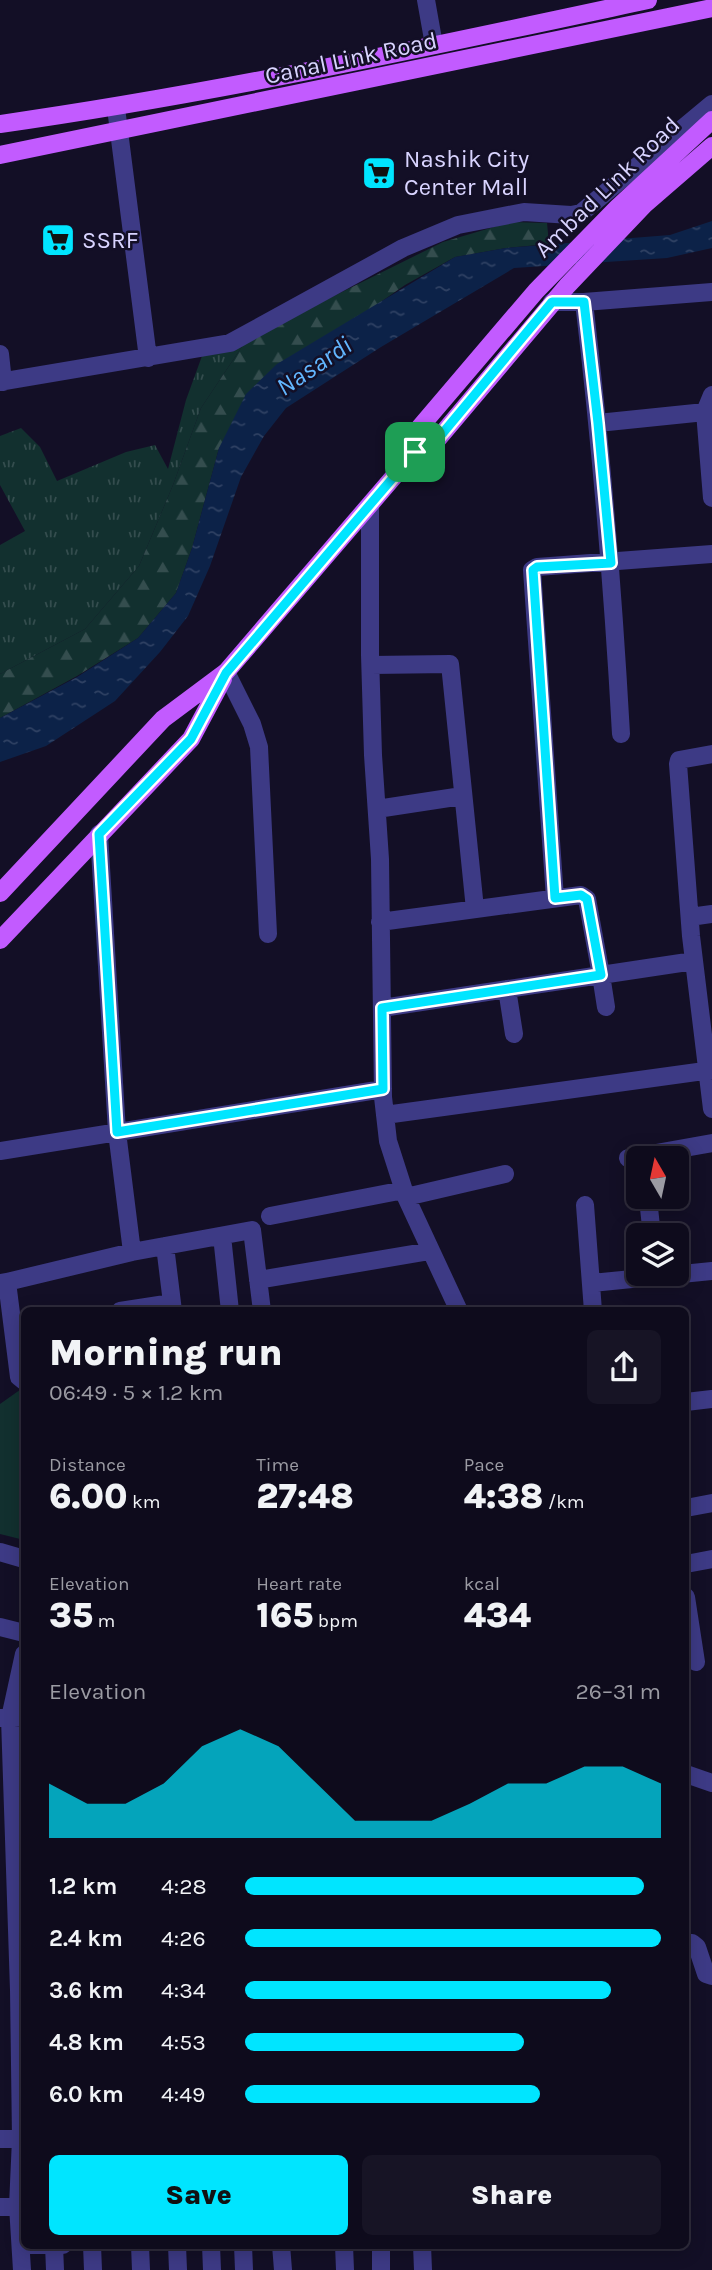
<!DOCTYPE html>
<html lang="en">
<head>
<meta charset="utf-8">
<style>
  body { margin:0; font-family:Karla,sans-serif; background:#171425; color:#f1f3f6; height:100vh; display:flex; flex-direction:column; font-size:26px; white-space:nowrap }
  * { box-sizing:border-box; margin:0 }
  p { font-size:23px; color:#9b9ba3 }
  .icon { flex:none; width:38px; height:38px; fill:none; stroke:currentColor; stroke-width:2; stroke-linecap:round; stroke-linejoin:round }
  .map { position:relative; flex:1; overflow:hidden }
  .sheet { position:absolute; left:21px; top:1307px; width:668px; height:942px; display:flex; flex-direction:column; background:#0e0b1c; border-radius:10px; box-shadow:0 4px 18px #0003,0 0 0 2px #2e2b3b }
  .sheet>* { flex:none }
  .needle { width:46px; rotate:351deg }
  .tools { position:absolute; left:626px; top:1146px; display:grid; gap:14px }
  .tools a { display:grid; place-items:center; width:63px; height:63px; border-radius:10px; background:#0e0b1c; box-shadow:0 4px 18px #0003,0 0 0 2px #2e2b3b; font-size:35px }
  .pin { position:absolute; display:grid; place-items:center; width:60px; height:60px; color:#fff; margin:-30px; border-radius:14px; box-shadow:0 4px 10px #0006 }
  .round { display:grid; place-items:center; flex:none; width:74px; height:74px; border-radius:10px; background:#171425 }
  .overview { display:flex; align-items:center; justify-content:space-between; height:119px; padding:0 28px }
  h1 { font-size:38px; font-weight:800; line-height:52px }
  .figures { display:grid; grid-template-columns:repeat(3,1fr); gap:10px; height:119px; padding:7px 28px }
  .figures div { display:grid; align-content:center }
  .figures b { font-size:35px; font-weight:800 }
  .figures small { font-size:19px; font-weight:400 }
  .figures p { font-size:19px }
  .chart { height:196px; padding:14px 28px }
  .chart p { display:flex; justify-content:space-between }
  .chart svg { width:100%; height:126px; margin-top:7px; fill:#00e5ff; opacity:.7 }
  .cta { display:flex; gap:14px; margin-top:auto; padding:14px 28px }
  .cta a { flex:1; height:80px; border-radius:10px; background:#00e5ff; color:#111; font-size:28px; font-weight:800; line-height:80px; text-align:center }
  .cta a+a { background:#171425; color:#f1f3f6 }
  ul { padding:0 28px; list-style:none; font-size:23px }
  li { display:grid; grid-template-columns:112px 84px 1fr; align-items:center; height:52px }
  li i { height:18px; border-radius:9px; background:#00e5ff }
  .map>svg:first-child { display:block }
</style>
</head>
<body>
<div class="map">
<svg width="712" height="2270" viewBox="0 0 712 2270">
  <defs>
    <pattern id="grass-tufts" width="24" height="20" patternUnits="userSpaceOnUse" patternTransform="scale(1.75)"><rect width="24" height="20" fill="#12302f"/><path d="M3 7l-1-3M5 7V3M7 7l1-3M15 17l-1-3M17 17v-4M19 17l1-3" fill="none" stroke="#344d4e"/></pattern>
    <pattern id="forest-firs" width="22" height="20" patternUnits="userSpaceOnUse" patternTransform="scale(1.75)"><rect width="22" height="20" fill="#12302f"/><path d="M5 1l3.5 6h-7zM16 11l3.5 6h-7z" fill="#344d4e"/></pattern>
    <pattern id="water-ripples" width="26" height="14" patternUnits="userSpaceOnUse" patternTransform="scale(1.75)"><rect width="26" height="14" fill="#0c2248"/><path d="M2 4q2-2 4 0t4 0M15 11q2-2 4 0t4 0" fill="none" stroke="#2f4163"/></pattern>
  </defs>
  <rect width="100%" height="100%" fill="#130f26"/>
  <path fill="url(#grass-tufts)" d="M 247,339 L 201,408 L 173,485 L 139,566 L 85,629 L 0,674 L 0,545 L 25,531 L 0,485 L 0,436 L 21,428 L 40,447 L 57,481 L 126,452 L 155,445 L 168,469 L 186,400 L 202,356 Z"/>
  <path fill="url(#forest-firs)" d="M 511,222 L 547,223 L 549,244 L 506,248 L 455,257 L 405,285 L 362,315 L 219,448 L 192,548 L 176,593 L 138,638 L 77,676 L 0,718 L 0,674 L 85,629 L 139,566 L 173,485 L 201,408 L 247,339 L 443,242 Z"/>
  <path fill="#12302f" d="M 24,1387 L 24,1540 L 0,1534 L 0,1404 Z"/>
  <path fill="url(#water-ripples)" d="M 712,221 L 712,248 L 667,258 L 514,268 L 381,347 L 286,408 L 264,436 L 241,477 L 210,566 L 188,616 L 160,652 L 115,701 L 46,746 L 0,762 L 0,718 L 77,677 L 138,638 L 176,593 L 192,548 L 219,448 L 246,394 L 277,364 L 455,257 L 506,248 L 670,235 Z"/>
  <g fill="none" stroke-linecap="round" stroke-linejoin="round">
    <path stroke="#3d3a85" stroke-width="18" d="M 426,0 L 434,45
      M 116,108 L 148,358
      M 552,302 L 584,302 C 601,446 613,589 621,734
      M 584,302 L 712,292
      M 0,354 L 3,382
      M 0,382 L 230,343 L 403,248 L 458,225 L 524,212 L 571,215 L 581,213 L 712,104
      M 705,412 L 712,395
      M 598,423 L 705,412 L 712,498
      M 370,505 L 370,655 L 373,755 L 380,859 L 383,1097 L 388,1141 L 406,1197 L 459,1311
      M 371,665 L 450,664 L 475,909
      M 226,672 L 252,724 L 259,747 L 268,934
      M 712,754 L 679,760 L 678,764 L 691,936 L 712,1109
      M 377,809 L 462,796
      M 99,834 L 117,1132 L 132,1252 L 252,1230 L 262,1311
      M 555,898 L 532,570 L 537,567 L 712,554
      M 690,917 L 712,914
      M 380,922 L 581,895 L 587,899 L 601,975 L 382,1008
      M 507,989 L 514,1034
      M 606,1007 L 601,975 L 694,961
      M 385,1115 L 712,1070
      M 0,1151 L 383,1089
      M 628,1158 L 712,1143
      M 406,1197 L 505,1174
      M 585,1205 L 593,1311
      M 649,1208 L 652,1236
      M 270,1216 L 404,1190
      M 222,1236 L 230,1311
      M 165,1246 L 173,1311
      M 258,1280 L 430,1251
      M 7,1282 L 132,1252
      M 0,1283 L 7,1282 L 19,1377 L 24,1381
      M 592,1283 L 712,1271
      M 120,1311 L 172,1303
      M 686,1402 L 712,1399
      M 686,1508 L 712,1503
      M 0,1552 L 24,1559
      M 686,1564 L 712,1559
      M 686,1597 L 696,1662
      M 0,1627 L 24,1633
      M 24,1654 L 10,1718 L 24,1717
      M 0,1718 L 10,1718 L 19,1990 L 21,2139 L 18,2206 L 22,2270
      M 686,1774 L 712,1783
      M 686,1944 L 692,1943 L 697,1947 L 706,1974 L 712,1976
      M 0,2139 L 21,2139
      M 0,2207 L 24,2206
      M 22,2245 L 63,2245
      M 54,2245 L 55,2270
      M 92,2245 L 93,2270
      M 140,2245 L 141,2270
      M 177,2245 L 178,2270
      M 211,2245 L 212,2270
      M 243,2245 L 244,2270
      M 281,2245 L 283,2270
      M 344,2245 L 345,2270
      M 381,2245 L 381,2270
      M 422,2245 L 423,2270"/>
    <path stroke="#c25bff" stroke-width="18" d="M 0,124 C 218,93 433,46 648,0
      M 0,155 L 712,8
      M 415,452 L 420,427 L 536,291 L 618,207 L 712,120
      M 0,893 L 163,719 L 226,672 L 415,452 L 437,440 L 567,286 L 644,205 L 712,146
      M 0,940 L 191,739 L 223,679"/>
  </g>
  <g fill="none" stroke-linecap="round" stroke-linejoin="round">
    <g stroke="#fff" stroke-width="14">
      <path id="route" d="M 552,302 L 584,302 L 598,423 L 611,563 L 537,567 L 533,570 L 555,898 L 581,895 L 587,899 L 601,975 L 382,1008 L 383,1089 L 117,1132 L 99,834 L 191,739 L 226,673 L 415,452 L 437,440 Z"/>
    </g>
    <use href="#route" stroke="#00e5ff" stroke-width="9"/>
  </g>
  <defs>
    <g id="supermarket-square" transform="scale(1.75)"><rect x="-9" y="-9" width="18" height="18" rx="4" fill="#00e5ff" stroke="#130f26"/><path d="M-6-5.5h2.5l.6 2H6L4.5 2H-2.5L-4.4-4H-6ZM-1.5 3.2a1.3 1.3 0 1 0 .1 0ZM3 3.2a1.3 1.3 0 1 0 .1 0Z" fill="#111"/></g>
  </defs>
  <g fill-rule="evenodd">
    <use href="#supermarket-square" x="379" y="173"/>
    <use href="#supermarket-square" x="58" y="240"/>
  </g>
  <g text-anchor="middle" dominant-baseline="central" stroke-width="5" stroke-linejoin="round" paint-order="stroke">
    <g font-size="24" fill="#d9d4ff" stroke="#130f26">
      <text transform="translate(351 58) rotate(-12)">Canal Link Road</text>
      <text transform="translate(607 187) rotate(-44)">Ambad Link Road</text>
    </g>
    <g font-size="24" fill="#d9d4ff" stroke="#130f26" text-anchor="start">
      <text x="404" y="159">Nashik City<tspan x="404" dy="28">Center Mall</tspan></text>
      <text x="82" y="240">SSRF</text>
    </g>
    <g font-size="26" font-style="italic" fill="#62b6ff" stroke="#130f26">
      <text transform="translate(314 366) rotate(-34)">Nasardi</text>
    </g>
  </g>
</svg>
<div class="tools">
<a><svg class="needle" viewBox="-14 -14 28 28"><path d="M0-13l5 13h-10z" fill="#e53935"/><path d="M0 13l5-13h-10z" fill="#9b9ba3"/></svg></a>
<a><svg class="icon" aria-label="layers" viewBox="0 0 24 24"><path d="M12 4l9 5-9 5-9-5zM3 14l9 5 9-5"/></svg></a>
</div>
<div class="pin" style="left:415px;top:452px;background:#1e9e55"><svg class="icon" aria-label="arrive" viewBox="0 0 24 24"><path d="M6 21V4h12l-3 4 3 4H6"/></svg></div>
<section class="sheet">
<div class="overview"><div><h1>Morning run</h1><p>06:49 · 5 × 1.2 km</p></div><a class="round"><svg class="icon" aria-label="share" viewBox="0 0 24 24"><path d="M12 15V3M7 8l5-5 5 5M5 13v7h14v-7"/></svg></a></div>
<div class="figures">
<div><p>Distance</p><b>6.00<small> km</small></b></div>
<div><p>Time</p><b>27:48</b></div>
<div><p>Pace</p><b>4:38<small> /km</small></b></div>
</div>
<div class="figures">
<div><p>Elevation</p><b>35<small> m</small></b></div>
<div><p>Heart rate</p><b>165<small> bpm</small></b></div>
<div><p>kcal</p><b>434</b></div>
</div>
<div class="chart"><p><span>Elevation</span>26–31 m</p>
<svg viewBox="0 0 160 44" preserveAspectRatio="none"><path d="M0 44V25L10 32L20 32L30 25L40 12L50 6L60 12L70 25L80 38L90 38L100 38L110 32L120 25L130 25L140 19L150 19L160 25V44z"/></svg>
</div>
<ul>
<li><b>1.2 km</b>4:28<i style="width:96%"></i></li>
<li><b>2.4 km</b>4:26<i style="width:100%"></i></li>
<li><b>3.6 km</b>4:34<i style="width:88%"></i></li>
<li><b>4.8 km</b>4:53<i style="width:67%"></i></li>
<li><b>6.0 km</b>4:49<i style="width:71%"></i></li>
</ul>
<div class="cta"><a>Save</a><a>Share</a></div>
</section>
</div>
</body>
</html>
